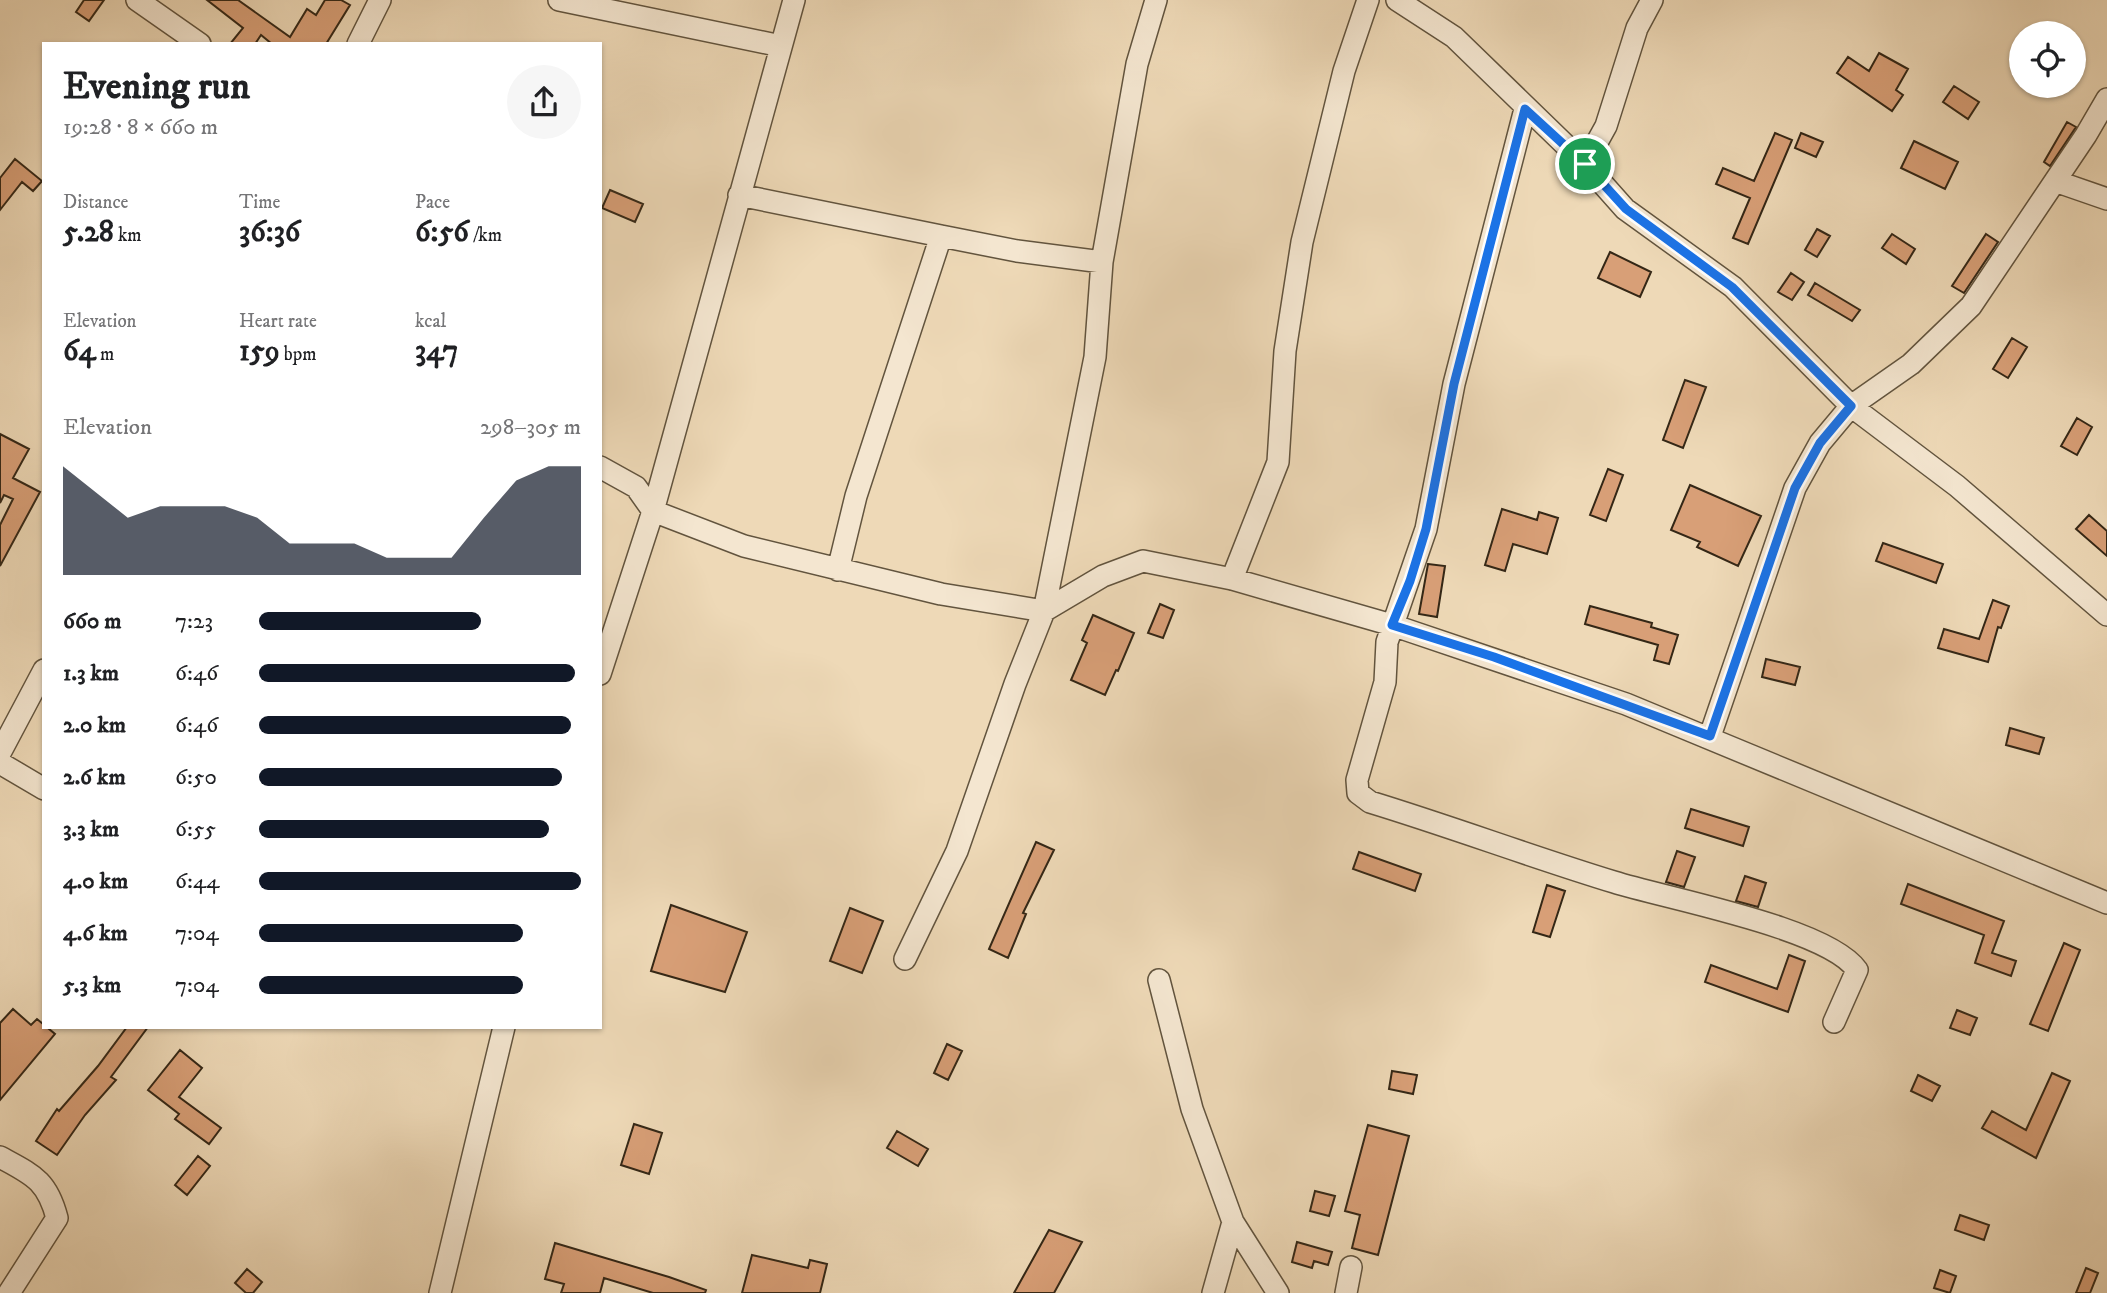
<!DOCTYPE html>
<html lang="en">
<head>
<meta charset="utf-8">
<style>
  body { margin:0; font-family:"IM FELL DW Pica",serif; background:#f6f6f6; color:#202124; height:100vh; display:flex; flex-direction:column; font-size:26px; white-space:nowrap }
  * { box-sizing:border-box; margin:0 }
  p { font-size:23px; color:#757577 }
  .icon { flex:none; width:38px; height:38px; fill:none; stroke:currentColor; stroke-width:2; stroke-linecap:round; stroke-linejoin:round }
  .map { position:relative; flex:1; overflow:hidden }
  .drawer { position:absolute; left:42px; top:42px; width:560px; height:987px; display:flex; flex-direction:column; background:#fff; border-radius:0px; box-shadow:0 2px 5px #0004 }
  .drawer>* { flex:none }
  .fabs { position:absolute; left:2009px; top:21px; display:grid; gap:14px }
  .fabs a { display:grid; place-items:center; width:77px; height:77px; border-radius:50%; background:#fff; box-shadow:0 2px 5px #0004; font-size:35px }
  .pin { position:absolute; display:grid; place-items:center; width:60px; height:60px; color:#fff; margin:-30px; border:4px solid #fff; border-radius:50%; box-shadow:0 2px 7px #0007 }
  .round { display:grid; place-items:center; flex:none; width:74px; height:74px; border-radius:37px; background:#f6f6f6 }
  .headline { display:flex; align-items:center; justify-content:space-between; height:119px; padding:0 21px }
  h1 { font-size:38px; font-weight:700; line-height:52px }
  .figures { display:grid; grid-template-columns:repeat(3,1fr); gap:10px; height:119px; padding:7px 21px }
  .figures div { display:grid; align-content:center }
  .figures b { font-size:30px; font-weight:700 }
  .figures small { font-size:19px; font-weight:400 }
  .figures p { font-size:19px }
  .chart { height:196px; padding:14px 21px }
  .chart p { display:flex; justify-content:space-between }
  .chart svg { width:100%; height:126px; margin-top:7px; fill:#111827; opacity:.7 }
  ul { padding:0 21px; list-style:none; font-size:23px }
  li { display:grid; grid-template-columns:112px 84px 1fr; align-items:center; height:52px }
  li i { height:18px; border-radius:9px; background:#111827 }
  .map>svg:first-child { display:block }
</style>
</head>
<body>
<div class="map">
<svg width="2107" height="1293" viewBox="0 0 2107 1293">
  <rect width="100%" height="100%" fill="#eed9b7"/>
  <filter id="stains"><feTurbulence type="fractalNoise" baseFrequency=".00286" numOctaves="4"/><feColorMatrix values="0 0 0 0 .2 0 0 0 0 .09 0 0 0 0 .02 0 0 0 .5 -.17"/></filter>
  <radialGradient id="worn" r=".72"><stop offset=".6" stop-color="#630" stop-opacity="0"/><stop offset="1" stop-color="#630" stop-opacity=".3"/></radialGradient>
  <path fill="#d89f77" stroke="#342716" stroke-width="2" d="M 84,0 L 104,0 L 89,21 L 76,12 Z
    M 207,0 L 238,0 L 290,37 L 307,9 L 316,15 L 325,0 L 341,0 L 350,5 L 326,44 L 272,44 L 261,35 L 255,44 L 230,44 L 243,28 Z
    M 1879,53 L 1908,69 L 1896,90 L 1903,95 L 1892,111 L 1837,73 L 1848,57 L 1869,71 Z
    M 1954,86 L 1979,102 L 1968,119 L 1943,102 Z
    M 2067,122 L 2076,127 L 2050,166 L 2044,162 Z
    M 1775,133 L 1792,140 L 1748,244 L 1733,238 L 1750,198 L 1716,184 L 1723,168 L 1754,181 Z
    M 1801,133 L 1823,142 L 1816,157 L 1795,148 Z
    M 1914,141 L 1958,162 L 1945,189 L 1901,168 Z
    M 15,159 L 42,181 L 33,191 L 22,182 L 0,210 L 0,178 Z
    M 610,190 L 643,204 L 635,222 L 602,208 Z
    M 1817,229 L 1830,236 L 1817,257 L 1805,250 Z
    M 1892,234 L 1915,249 L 1906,264 L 1882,248 Z
    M 1986,234 L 1998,242 L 1964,293 L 1952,286 Z
    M 1610,252 L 1651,272 L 1640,297 L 1598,278 Z
    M 1791,273 L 1804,282 L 1792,300 L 1778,292 Z
    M 1815,283 L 1860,310 L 1852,321 L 1808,295 Z
    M 2012,338 L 2027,347 L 2008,378 L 1993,369 Z
    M 1685,380 L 1706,387 L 1683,448 L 1663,440 Z
    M 2077,418 L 2092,427 L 2077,455 L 2061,446 Z
    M 0,434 L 29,449 L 13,478 L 40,492 L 0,566 L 0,525 L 13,499 L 4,495 L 0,503 Z
    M 1608,469 L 1623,475 L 1606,521 L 1590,515 Z
    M 1690,485 L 1761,516 L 1738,566 L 1697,547 L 1700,542 L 1671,530 Z
    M 1502,509 L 1537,520 L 1539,512 L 1558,518 L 1547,554 L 1513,544 L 1505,571 L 1485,565 Z
    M 2089,515 L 2107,531 L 2107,556 L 2076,529 Z
    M 1883,543 L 1943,564 L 1936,583 L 1876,561 Z
    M 1428,564 L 1445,566 L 1437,617 L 1419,614 Z
    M 1993,600 L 2009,606 L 2001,628 L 1998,627 L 1988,662 L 1938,648 L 1944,629 L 1979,639 Z
    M 1160,604 L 1174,610 L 1163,638 L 1148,633 Z
    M 1590,606 L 1652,623 L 1651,627 L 1678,635 L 1669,664 L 1654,660 L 1658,645 L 1585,624 Z
    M 1093,615 L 1134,633 L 1118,671 L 1116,670 L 1105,695 L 1071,680 L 1087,643 L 1082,640 Z
    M 1766,659 L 1800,667 L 1795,685 L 1762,677 Z
    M 2010,728 L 2044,738 L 2039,754 L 2006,745 Z
    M 1691,809 L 1749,827 L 1743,846 L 1685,828 Z
    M 1036,842 L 1054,850 L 1023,913 L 1026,914 L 1008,958 L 989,949 Z
    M 1677,851 L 1695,857 L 1684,887 L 1666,882 Z
    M 1359,852 L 1421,874 L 1415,891 L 1353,869 Z
    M 1745,876 L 1766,883 L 1758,907 L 1736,901 Z
    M 1908,884 L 2004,921 L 1992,953 L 2016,961 L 2011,976 L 1975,963 L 1984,935 L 1901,904 Z
    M 1547,885 L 1565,891 L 1550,937 L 1533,932 Z
    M 671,905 L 747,932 L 725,992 L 651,971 Z
    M 850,908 L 883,921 L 862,973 L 830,961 Z
    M 2064,943 L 2080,950 L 2048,1031 L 2030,1024 Z
    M 1789,955 L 1805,961 L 1788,1012 L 1705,982 L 1711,965 L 1777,989 Z
    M 13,1009 L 31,1025 L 37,1019 L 55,1034 L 0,1100 L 0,1023 Z
    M 1957,1010 L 1977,1018 L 1970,1035 L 1950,1028 Z
    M 127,1027 L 148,1027 L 111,1077 L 116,1080 L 85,1115 L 57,1155 L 36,1141 L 57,1109 L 59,1111 L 98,1066 Z
    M 947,1044 L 962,1051 L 948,1080 L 934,1073 Z
    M 180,1050 L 202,1068 L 179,1097 L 221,1128 L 209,1144 L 175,1119 L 179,1114 L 148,1090 Z
    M 1392,1071 L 1417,1075 L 1413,1094 L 1389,1089 Z
    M 2052,1073 L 2070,1081 L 2036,1158 L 1982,1128 L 1992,1111 L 2026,1130 Z
    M 1918,1075 L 1940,1086 L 1932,1101 L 1911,1091 Z
    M 634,1124 L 662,1133 L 649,1174 L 621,1165 Z
    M 1368,1125 L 1409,1136 L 1378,1255 L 1352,1248 L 1360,1215 L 1345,1211 Z
    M 897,1131 L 928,1149 L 918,1166 L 887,1148 Z
    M 198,1156 L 210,1166 L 187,1195 L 175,1185 Z
    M 1315,1191 L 1335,1196 L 1329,1216 L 1310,1211 Z
    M 1960,1215 L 1989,1225 L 1984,1240 L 1955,1230 Z
    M 1049,1230 L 1082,1242 L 1054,1293 L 1014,1293 Z
    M 1297,1242 L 1332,1252 L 1328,1265 L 1314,1261 L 1312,1268 L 1292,1262 Z
    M 555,1243 L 669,1277 L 706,1290 L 705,1293 L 653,1293 L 604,1278 L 600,1293 L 561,1293 L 564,1284 L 545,1279 Z
    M 752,1255 L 808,1268 L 810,1260 L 827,1264 L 820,1293 L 742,1293 Z
    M 2086,1268 L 2098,1273 L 2090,1293 L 2076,1293 Z
    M 247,1269 L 262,1282 L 253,1293 L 246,1293 L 235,1283 Z
    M 1940,1270 L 1956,1276 L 1950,1293 L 1934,1288 Z"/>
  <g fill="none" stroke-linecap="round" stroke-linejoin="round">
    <g stroke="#62543e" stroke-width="24">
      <path id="minor" d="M 137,0 L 200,44
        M 559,0 L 781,46
        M 1397,0 L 1454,37 L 1585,164 L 1625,209 L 1733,287 L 1851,406 L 1957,486 L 2107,615
        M 358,44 L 380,0
        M 1525,109 L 1454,384 L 1426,529 L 1387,642 L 1385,682 L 1357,780 L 1358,793 L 1370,802 C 1452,827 1532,857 1614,882 C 1668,899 1828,928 1857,970 L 1834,1022
        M 1585,164 L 1606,126 L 1637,28 L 1652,0
        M 2055,181 L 2107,199
        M 739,195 L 941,236
        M 600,467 L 636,487 L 653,511 L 744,546 L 941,594 L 1044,611 L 1015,684 L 957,851 L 905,959
        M 838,570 L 856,496 L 941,236 L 1017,251 L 1102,262
        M 1232,579 L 1278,462 L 1285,351 L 1302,242 L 1344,71 L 1368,0
        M 1044,611 L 1103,576 L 1143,561 L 1232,579 L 1392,625 L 1626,704 L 2107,903
        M 1044,611 L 1095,357 L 1102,262 L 1137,64 L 1156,0
        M 600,674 L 653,511 L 794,0
        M 1710,736 L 1795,488 L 1820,443 L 1851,406 L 1911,364 L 1971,306 L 2086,135 L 2107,99
        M 0,753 L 44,670
        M 0,763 L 44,789
        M 1159,980 L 1192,1109 L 1233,1222 L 1213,1293
        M 0,1157 C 33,1175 47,1180 57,1218 L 9,1293
        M 1233,1222 L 1278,1293
        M 440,1293 L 504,1027
        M 1346,1293 L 1351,1267"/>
    </g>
    <use href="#minor" stroke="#f4e6d0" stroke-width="21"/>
  </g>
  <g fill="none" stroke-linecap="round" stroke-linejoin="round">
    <g stroke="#fff" stroke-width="14">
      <path id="route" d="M 1525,109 L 1585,164 L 1626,209 L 1732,287 L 1851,406 L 1820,443 L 1795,488 L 1710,736 L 1494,657 L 1392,625 L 1410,581 L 1426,529 L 1454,384 Z"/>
    </g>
    <use href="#route" stroke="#1a73e8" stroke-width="9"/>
  </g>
  <rect width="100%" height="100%" filter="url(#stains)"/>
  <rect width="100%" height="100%" fill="url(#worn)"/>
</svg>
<div class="fabs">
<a><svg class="icon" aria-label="locate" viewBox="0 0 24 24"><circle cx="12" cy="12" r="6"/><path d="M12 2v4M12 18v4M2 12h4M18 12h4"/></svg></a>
</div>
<div class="pin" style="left:1585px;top:164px;background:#1e9e55"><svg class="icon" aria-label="arrive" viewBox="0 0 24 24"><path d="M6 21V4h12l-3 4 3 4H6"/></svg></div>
<section class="drawer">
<div class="headline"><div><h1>Evening run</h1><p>19:28 · 8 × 660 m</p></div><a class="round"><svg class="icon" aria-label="share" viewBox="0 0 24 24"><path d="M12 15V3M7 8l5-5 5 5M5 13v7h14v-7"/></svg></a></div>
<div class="figures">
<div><p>Distance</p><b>5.28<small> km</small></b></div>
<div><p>Time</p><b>36:36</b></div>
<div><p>Pace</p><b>6:56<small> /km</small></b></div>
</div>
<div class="figures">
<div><p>Elevation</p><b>64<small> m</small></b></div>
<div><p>Heart rate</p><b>159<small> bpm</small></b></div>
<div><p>kcal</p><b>347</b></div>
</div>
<div class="chart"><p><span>Elevation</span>298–305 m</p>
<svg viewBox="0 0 160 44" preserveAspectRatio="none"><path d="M0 44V6L10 15L20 24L30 20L40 20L50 20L60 24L70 33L80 33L90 33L100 38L110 38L120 38L130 24L140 11L150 6L160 6V44z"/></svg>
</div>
<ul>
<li><b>660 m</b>7:23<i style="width:69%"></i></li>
<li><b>1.3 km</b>6:46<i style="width:98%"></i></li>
<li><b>2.0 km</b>6:46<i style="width:97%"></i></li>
<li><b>2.6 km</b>6:50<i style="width:94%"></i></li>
<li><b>3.3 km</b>6:55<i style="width:90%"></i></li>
<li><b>4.0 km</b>6:44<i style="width:100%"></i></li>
<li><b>4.6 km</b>7:04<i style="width:82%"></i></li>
<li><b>5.3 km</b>7:04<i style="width:82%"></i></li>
</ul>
</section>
</div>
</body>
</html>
